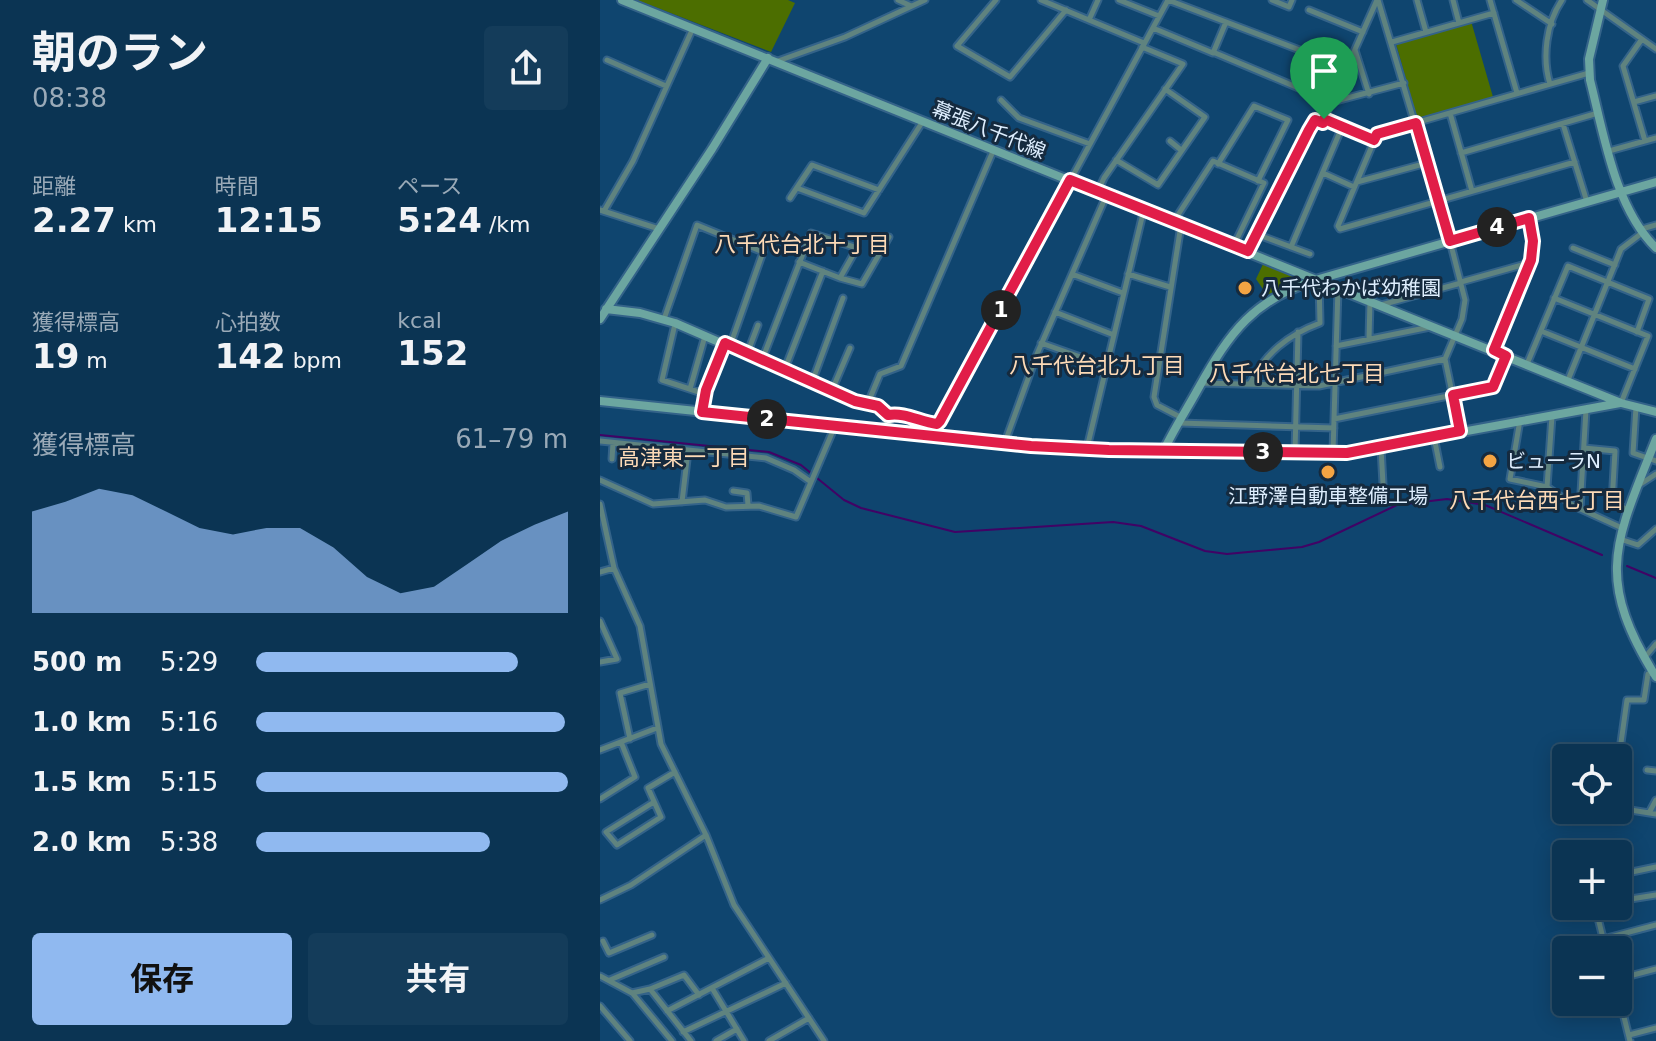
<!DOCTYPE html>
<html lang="ja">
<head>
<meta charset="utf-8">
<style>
  body { margin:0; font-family:"DejaVu Sans","Noto Sans JP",sans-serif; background:#143c5a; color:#f1f3f6; height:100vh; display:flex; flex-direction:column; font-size:30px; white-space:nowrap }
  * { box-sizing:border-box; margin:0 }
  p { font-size:26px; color:#9aaab8 }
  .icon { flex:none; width:44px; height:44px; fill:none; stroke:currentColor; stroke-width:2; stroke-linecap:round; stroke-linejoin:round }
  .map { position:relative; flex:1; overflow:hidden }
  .panel { display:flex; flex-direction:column; background:#0b3453; width:600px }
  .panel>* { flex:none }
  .buttons { position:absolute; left:952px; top:744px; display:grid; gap:16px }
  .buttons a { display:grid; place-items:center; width:80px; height:80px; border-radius:8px; background:#0b3453; box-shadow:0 4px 20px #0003,0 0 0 2px #2b4f6a; font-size:40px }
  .pin { position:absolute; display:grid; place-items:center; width:68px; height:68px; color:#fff; margin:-82px -34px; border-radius:50% 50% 50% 0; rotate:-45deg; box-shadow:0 0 8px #0007 }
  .pin .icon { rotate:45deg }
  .km { position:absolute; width:40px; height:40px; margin:-20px; border-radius:50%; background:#222; color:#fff; font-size:22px; line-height:40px; text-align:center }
  .round { display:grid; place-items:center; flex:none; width:84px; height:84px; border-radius:8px; background:#143c5a }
  .head { display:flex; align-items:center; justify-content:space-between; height:136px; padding:0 32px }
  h1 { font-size:44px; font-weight:700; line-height:60px }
  .figures { display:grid; grid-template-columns:repeat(3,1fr); gap:12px; height:136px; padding:8px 32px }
  .figures div { display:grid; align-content:center }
  .figures b { font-size:34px; font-weight:700 }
  .figures small { font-size:22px; font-weight:400 }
  .figures p { font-size:22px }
  .chart { height:224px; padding:16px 32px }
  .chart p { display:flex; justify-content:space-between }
  .chart svg { width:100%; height:144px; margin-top:8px; fill:#90b9f0; opacity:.7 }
  .primary-button { display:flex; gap:16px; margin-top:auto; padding:16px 32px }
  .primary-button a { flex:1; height:92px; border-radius:8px; background:#90b9f0; color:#111; font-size:32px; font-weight:700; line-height:92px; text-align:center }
  .primary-button a+a { background:#143c5a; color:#f1f3f6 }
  ul { padding:0 32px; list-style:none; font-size:26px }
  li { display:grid; grid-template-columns:128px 96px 1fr; align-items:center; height:60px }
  li i { height:20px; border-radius:10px; background:#90b9f0 }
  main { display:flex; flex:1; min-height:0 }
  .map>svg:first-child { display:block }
</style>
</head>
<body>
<main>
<section class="panel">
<div class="head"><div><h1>朝のラン</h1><p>08:38</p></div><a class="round"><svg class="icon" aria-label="share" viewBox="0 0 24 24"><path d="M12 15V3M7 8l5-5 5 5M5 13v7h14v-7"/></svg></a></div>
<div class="figures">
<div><p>距離</p><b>2.27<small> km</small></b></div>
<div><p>時間</p><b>12:15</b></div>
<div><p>ペース</p><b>5:24<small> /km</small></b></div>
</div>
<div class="figures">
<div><p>獲得標高</p><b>19<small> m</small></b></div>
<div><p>心拍数</p><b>142<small> bpm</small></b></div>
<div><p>kcal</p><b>152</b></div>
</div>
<div class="chart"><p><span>獲得標高</span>61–79 m</p>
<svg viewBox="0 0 160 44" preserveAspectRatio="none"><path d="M0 44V13L10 10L20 6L30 8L40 13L50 18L60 20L70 18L80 18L90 24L100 33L110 38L120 36L130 29L140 22L150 17L160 13V44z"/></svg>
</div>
<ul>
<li><b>500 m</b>5:29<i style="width:84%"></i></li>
<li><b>1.0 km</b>5:16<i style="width:99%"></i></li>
<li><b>1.5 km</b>5:15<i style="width:100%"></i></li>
<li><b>2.0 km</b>5:38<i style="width:75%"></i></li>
</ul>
<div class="primary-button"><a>保存</a><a>共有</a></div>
</section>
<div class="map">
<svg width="1056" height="1041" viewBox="0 0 1056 1041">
  <rect width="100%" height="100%" fill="#0f456f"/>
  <path fill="#4c6e00" d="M 37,0 L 188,0 L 195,3 L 171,52 Z
    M 871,21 L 893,97 L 822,118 L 816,114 L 796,44 Z
    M 664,262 L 701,276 L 701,279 L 667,295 L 656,279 Z"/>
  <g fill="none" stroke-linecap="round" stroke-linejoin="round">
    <path stroke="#410365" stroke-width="2" d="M 0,435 L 169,452 L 201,465 L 244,500 L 261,508 L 355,532 L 513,522 L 541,526 L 605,551 L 627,554 L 702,547 L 719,542 L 797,505 L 847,499 L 885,505 L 1002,555
      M 1027,566 L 1056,578"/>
    <g stroke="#346389" stroke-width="9">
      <path id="street" d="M 298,0 L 311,6
        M 396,0 L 357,46 L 410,77 L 466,10
        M 441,0 L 544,43
        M 519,0 L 559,16
        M 568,0 L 747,68
        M 672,0 L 689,7 L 692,0
        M 778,0 L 851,245 L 865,300 L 862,319 L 845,359 L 860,431
        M 817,0 L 826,32
        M 853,0 L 859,23
        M 890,0 L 917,93
        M 916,0 L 952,24
        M 987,0 L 1056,49
        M 709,10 L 763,32
        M 489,20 L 498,0
        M 553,28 L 613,53 L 626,22
        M 1042,39 L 1023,66 L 1045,141
        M 792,42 L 894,13
        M 755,50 L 769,94
        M 613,52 L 732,102 L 804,83
        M 7,60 L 66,86
        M 178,61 L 245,37 L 325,0
        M 950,84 C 942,58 946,23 962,0
        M 401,100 L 419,118 L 490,144
        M 1034,102 L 1056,96
        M 850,113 L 872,191
        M 724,119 L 777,0
        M 963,124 L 987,202
        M 570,141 L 581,150
        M 1009,151 L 1056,138
        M 861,153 L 998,113
        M 516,160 L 558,185 L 605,117 L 565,89
        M 975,162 L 740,229 L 738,226 L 777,134 L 989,73
        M 618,164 L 654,106 L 688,120 L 658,181
        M 723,173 L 754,187
        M 757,182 L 827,163
        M 197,188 L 264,213 L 323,121
        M 498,191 L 504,178 L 583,64 L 542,47
        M 190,198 L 212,165 L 279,190
        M 0,210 L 59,229
        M 4,211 L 33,161 L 93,28
        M 574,221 L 613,161 L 664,183 L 634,245
        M 581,225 L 554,397 L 557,405 L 582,418
        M 1042,229 L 1056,225
        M 656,234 L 710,254
        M 691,247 L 742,127
        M 973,248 L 1015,265
        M 648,251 L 715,120 L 723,123 L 724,119 L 774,140
        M 472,274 L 523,293
        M 528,274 L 570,287
        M 240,278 L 262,284 L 289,237
        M 861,282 L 929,263
        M 954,298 L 1048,336 L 1021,403
        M 781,305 L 861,283
        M 455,312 L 514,335
        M 64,319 L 97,225 L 163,252 L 130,346
        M 75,324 L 62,380 L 105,394
        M 941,331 L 1035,369
        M 769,339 L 770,301
        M 441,343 L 506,366
        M 736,346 L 830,327
        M 894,350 L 931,260 L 933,241 L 929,220
        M 147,354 L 158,325
        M 162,360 L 211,233 L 257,248 L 240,278 L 199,262
        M 927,364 L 968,266 L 1049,299 L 1037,332
        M 184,371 L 223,271
        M 968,380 L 1021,249 L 1042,233
        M 212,382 L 243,298
        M 601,383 L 719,386 L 845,359
        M 650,384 C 665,353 688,335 720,323 L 719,280
        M 90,389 L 105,336
        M 232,390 L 250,348
        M 268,403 L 280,374 L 301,366 L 394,149
        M 1036,407 L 1033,453 L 1056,461
        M 103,411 L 106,390 L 124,345
        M 288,415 C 308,412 323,428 340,421 L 568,0
        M 734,419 L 893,387 L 906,357
        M 920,420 L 910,479 L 947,487 L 974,506 L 1022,528
        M 580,423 L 734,428
        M 834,437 L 840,467
        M 0,441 L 166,458 L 194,470 L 211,482
        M 405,442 L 437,354 L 507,194
        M 487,448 L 544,209
        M 781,448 L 783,484
        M 984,448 L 1015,451 L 1012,503 L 1029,510
        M 695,452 L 698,332
        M 733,452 L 738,288
        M 12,459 L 13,443
        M 0,480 L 53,504 L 105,500 L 126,507 L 159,506 L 196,517 L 235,426
        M 1039,485 L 1056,474
        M 947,487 L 952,416
        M 133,491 L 147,493 L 148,505
        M 82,502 L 88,451
        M 0,504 L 14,568 L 40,626 L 61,744 L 106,835 L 134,905 L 224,1041
        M 980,509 L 986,410
        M 1020,539 L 1038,545 L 1056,529
        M 0,572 L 14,568
        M 0,621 L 17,659 L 0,662
        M 1045,657 L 1056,644
        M 30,739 L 20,693 L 50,684
        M 0,750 L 57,728
        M 1018,764 L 1027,700 L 1044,700 L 1048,674 L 1054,673
        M 1047,770 L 1056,771
        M 0,799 L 35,777 L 21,742
        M 54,802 L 6,832 L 17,845 L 61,817 L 48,788 L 75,772
        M 1018,808 L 1056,814
        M 1049,813 L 1056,800
        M 1027,873 L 1056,867
        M 0,900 L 31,885 L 106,835
        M 1018,901 L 1056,895
        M 995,906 L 1006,950
        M 1003,939 L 1056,925
        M 3,941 L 9,953 L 52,935
        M 0,976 L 32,993 L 50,989 L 91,1041
        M 1018,979 L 1056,969
        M 10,980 L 64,957
        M 112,988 L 144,1041
        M 50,989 L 84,975 L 99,995
        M 1018,993 L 1030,1041
        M 33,994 L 72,1041
        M 0,1006 L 30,1041
        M 67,1011 L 169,958
        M 83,1032 L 186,983
        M 1029,1035 L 1056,1028
        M 116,1041 L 137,1029
        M 169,1041 L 209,1018"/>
    </g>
    <g stroke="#346389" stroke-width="12">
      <path id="secondary" d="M 22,0 L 1021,403 L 1056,412
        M 1003,0 L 989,59 L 990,80 C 1004,135 1015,208 1056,248
        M 6,309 L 40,313 L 75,323 L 255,401 L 278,406 L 288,415 L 287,431
        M 0,319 L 112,149 L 168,58
        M 0,401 L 431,446 L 733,453 L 747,453 L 1020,403
        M 1056,439 C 1016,541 993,576 1056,677
        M 564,450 C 574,429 587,409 598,389 C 630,332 653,299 719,279 L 1056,182"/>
    </g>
    <use href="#street" stroke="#5f837f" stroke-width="5"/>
    <use href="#secondary" stroke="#6ca6a0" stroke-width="8"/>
  </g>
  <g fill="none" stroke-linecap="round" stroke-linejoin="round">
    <g stroke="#fff" stroke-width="16">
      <path id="route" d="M 724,119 L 774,140 L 777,134 L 816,123 L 850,241 L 929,218 L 933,241 L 931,260 L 894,350 L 906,356 L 893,387 L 853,395 L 860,431 L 747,453 L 509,450 L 431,446 L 102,412 L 106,390 L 125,343 L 255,401 L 278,406 L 288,415 C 305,412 320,422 337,424 L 340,421 L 470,180 L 648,251 L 709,130 L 715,120 L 723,123 Z"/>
    </g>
    <use href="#route" stroke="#e11d48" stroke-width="10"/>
  </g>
  <g fill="#f4a443" stroke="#152a3e" stroke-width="3">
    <circle cx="645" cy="288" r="8"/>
    <circle cx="890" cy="461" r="8"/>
    <circle cx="728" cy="472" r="8"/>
  </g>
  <g text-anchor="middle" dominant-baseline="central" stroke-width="6" stroke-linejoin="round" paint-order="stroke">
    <g font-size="20" fill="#deeefe" stroke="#152a3e">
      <text transform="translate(389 130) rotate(22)">幕張八千代線</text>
    </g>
    <g font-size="20" fill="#deeefe" stroke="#152a3e" text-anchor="start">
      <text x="661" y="288">八千代わかば幼稚園</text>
      <text x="906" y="461">ビューラN</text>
      <text x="728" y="496" text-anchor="middle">江野澤自動車整備工場</text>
    </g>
    <g font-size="22" fill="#fddab7" stroke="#152a3e">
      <text x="202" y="244">八千代台北十丁目</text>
      <text x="497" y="365">八千代台北九丁目</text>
      <text x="697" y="373">八千代台北七丁目</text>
      <text x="84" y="457">高津東一丁目</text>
      <text x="937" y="500">八千代台西七丁目</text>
    </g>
  </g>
</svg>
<div class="buttons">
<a><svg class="icon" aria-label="locate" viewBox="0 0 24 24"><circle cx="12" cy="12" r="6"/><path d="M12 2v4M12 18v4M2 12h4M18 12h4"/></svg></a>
<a>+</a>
<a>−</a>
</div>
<div class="pin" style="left:724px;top:119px;background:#1e9e55"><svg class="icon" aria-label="arrive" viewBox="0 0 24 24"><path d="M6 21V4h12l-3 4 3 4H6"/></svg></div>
<b class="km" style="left:401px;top:310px">1</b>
<b class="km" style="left:167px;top:419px">2</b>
<b class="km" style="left:663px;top:452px">3</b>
<b class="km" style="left:897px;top:227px">4</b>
</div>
</main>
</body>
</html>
